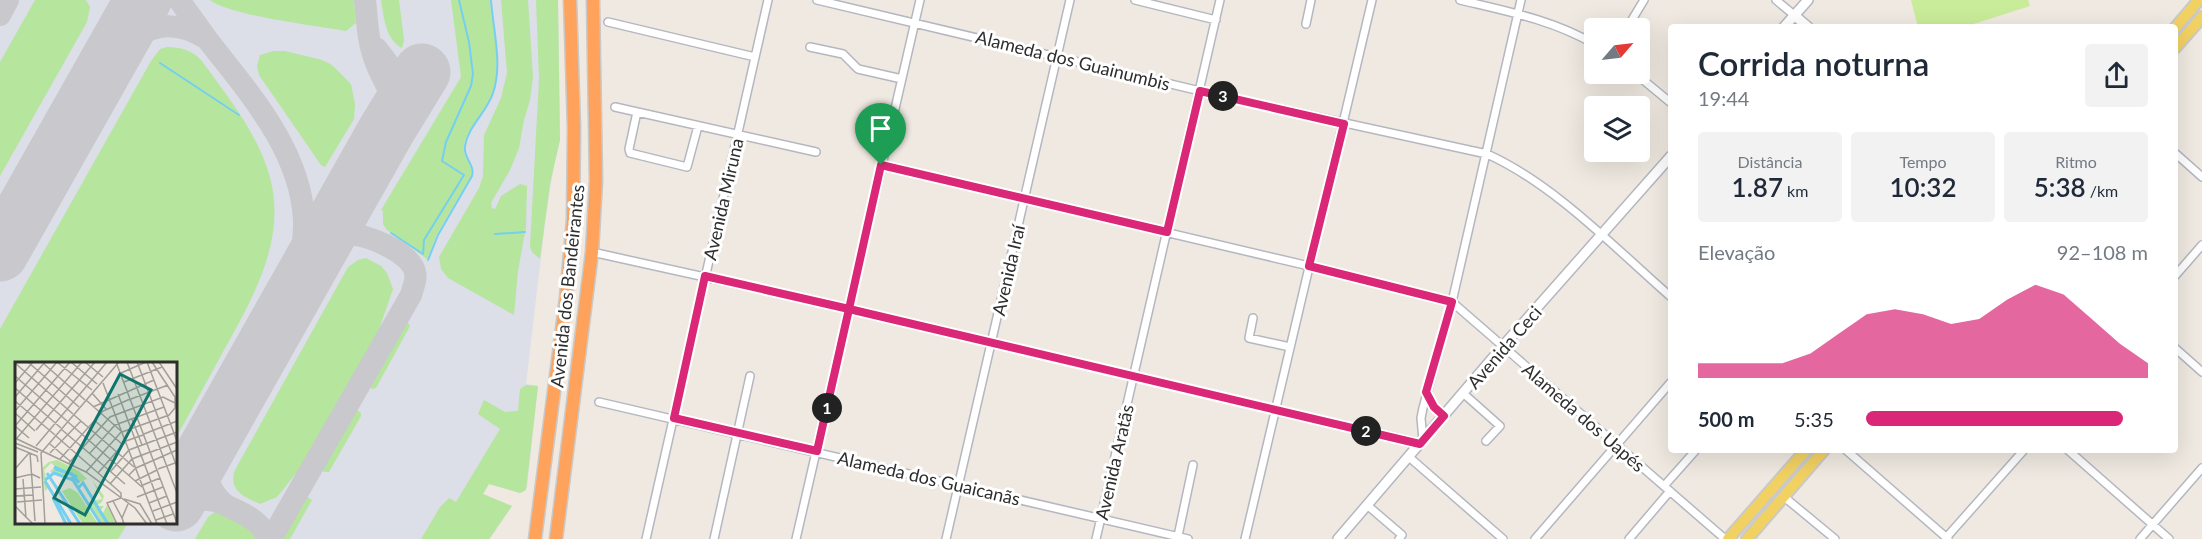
<!DOCTYPE html>
<html lang="pt">
<head>
<meta charset="utf-8">
<style>
  body { margin:0; font-family:Lato,sans-serif; background:#f2f2f3; color:#1f2937; height:100vh; display:flex; flex-direction:column; font-size:22px; white-space:nowrap }
  * { box-sizing:border-box; margin:0 }
  p { font-size:20px; color:#747a83 }
  .icon { flex:none; width:33px; height:33px; fill:none; stroke:currentColor; stroke-width:2; stroke-linecap:round; stroke-linejoin:round }
  .map { position:relative; flex:1; overflow:hidden }
  .panel { position:absolute; left:1668px; top:24px; width:510px; height:429px; display:flex; flex-direction:column; background:#fff; border-radius:6px; box-shadow:0 6px 24px #0002 }
  .panel>* { flex:none }
  .needle { width:39px; rotate:62deg }
  .fabs { position:absolute; left:1584px; top:18px; display:grid; gap:12px }
  .fabs a { display:grid; place-items:center; width:66px; height:66px; border-radius:6px; background:#fff; box-shadow:0 6px 24px #0002; font-size:30px }
  .pin { position:absolute; display:grid; place-items:center; width:51px; height:51px; color:#fff; margin:-62px -26px; border-radius:50% 50% 50% 0; rotate:-45deg; box-shadow:0 0 6px #0007 }
  .pin .icon { rotate:45deg }
  .km { position:absolute; width:30px; height:30px; margin:-15px; border-radius:50%; background:#222; color:#fff; font-size:16px; line-height:30px; text-align:center }
  .round { display:grid; place-items:center; flex:none; width:63px; height:63px; border-radius:6px; background:#f2f2f3 }
  .summary { display:flex; align-items:center; justify-content:space-between; height:102px; padding:0 30px }
  h1 { font-size:33px; font-weight:600; line-height:45px }
  .metrics { display:grid; grid-template-columns:repeat(3,1fr); gap:9px; height:102px; padding:6px 30px }
  .metrics div { display:grid; align-content:center; border-radius:6px; background:#f2f2f3; text-align:center }
  .metrics b { font-size:26px; font-weight:600 }
  .metrics small { font-size:16px; font-weight:400 }
  .metrics p { font-size:16px }
  .chart { height:168px; padding:12px 30px }
  .chart p { display:flex; justify-content:space-between }
  .chart svg { width:100%; height:108px; margin-top:6px; fill:#db2777; opacity:.7 }
  ul { padding:0 30px; list-style:none; font-size:20px }
  li { display:grid; grid-template-columns:96px 72px 1fr; align-items:center; height:45px }
  li i { height:15px; border-radius:8px; background:#db2777 }
  .map>svg:first-child { display:block }
</style>
</head>
<body>
<div class="map">
<svg width="2202" height="539" viewBox="0 0 2202 539">
  <rect width="100%" height="100%" fill="#efe9e1"/>
  <path fill="#dcdee8" fill-rule="evenodd" d="M 0,0 L 558,0 L 560,140 L 554,164 L 545,223 L 526,384 L 538,386 L 527,488 L 520,493 L 489,484 L 483,494 L 512,506 L 490,539 L 0,539 ZM 16,364 L 176,364 L 176,522 L 16,522 Z"/>
  <path fill="#b6e59e" d="M 35,0 L 86,0 L 90,7 L 87,22 L 0,176 L 0,62 Z
    M 210,0 L 354,0 L 356,23 L 346,31 C 319,26 227,15 210,0 Z
    M 381,0 L 399,0 L 404,40 L 402,48 C 385,39 384,17 381,0 Z
    M 451,0 L 490,0 C 492,30 503,64 493,93 C 486,112 467,126 464,146 C 462,158 474,164 471,176 L 437,234 L 427,259 L 387,230 L 383,224 L 383,211 L 381,210 L 461,77 Z
    M 501,0 L 528,0 L 533,77 L 530,100 L 524,120 L 519,148 L 510,170 L 491,203 L 492,208 L 495,209 L 501,196 L 520,184 L 527,186 L 526,227 L 518,271 L 514,315 L 448,278 L 441,269 L 439,257 L 479,188 L 483,176 L 484,135 L 501,98 L 507,73 Z
    M 536,0 L 558,0 L 560,140 L 550,184 L 540,259 L 532,252 L 530,246 L 539,79 Z
    M 167,47 C 181,47 191,50 201,60 C 225,93 252,126 266,165 C 291,232 256,292 224,350 C 208,379 192,409 176,438 L 176,364 L 16,364 L 16,522 L 128,523 L 118,539 L 0,539 L 0,329 L 151,61 L 160,49 Z
    M 274,51 L 285,51 L 322,60 L 332,65 L 351,84 L 355,104 L 354,119 L 325,167 L 321,165 L 259,75 L 257,66 L 260,55 Z
    M 366,258 L 381,266 L 387,273 L 393,289 L 375,341 L 350,389 L 306,461 L 277,497 L 260,504 C 244,497 228,490 235,470 L 348,267 L 358,260 Z
    M 404,322 L 408,323 L 410,326 L 376,388 L 372,389 L 369,387 L 368,381 L 399,325 Z
    M 526,385 L 538,386 L 526,490 L 520,493 L 489,484 L 483,494 L 512,506 L 489,539 L 421,539 L 440,507 L 449,498 L 456,502 L 500,429 L 478,414 L 484,400 L 505,412 L 518,411 L 520,389 Z
    M 356,409 L 361,413 L 361,416 L 329,472 L 324,472 L 321,468 L 323,462 L 352,410 Z
    M 306,496 L 312,500 L 290,539 L 277,539 L 300,498 Z
    M 218,510 C 234,514 254,524 259,539 L 195,539 L 208,517 Z"/>
  <path fill="#c9ec9a" d="M 1911,0 L 2028,0 L 2030,6 L 1964,27 L 1918,27 Z"/>
  <g fill="none" stroke-linecap="round" stroke-linejoin="round">
    <path stroke="#75cff0" stroke-width="2" d="M 160,63 L 239,115
      M 391,233 L 423,254 L 424,240 L 464,175 L 442,161 L 446,142 L 471,86 L 473,74 L 469,42 L 459,0
      M 495,234 L 525,232
      M 428,260 L 438,235 L 472,176 C 475,164 463,158 465,146 C 468,126 487,112 493,93 C 503,64 493,30 491,0"/>
    <path stroke="#c9c8cc" stroke-width="22" d="M 365,0 C 367,17 367,35 372,51 C 383,91 399,84 386,131
      M 0,15 L 8,0
      M 122,38 L 128,15 L 127,0
      M 207,39 C 248,92 300,149 304,219 C 305,249 297,278 288,305
      M 115,49 C 147,27 171,16 207,39 L 179,0
      M 377,49 L 391,67 L 417,82
      M 224,504 C 238,512 264,520 266,539
      M 176,509 C 192,499 205,497 224,504 C 206,487 203,471 207,448
      M 271,539 L 411,295 C 413,287 417,280 415,272 C 411,253 366,233 349,235 C 336,237 325,245 317,254"/>
    <path stroke="#c9c8cc" stroke-width="57" d="M 0,253 L 143,0
      M 176,503 L 386,131 L 422,72"/>
    <g stroke="#b4b7c1" stroke-width="10">
      <path id="street" d="M 817,0 L 1217,95 L 1487,154 C 1554,184 1616,249 1671,297
        M 1135,0 L 1216,20
        M 1460,0 C 1506,11 1553,20 1594,44
        M 1776,0 L 1794,15
        M 608,22 L 755,57
        M 1306,24 L 1311,0
        M 1627,28 L 1644,0
        M 810,47 L 843,54 L 858,69 L 902,79
        M 1636,74 L 1671,103
        M 615,107 L 816,152
        M 637,112 L 629,149 L 630,153 L 687,167 L 698,126
        M 2175,153 L 2202,177
        M 881,165 L 1309,266 L 1452,302 L 1725,539
        M 592,252 L 849,309 L 1420,443
        M 2175,276 L 2202,245
        M 1253,318 L 1249,338 L 1290,347
        M 2175,348 L 2202,372
        M 1426,392 L 1434,407 L 1444,416
        M 1464,394 L 1500,426 L 1486,441
        M 599,402 L 1188,539
        M 1423,440 L 1421,418 L 1423,408 L 1452,302 L 1521,0
        M 1846,450 L 1948,539
        M 2068,450 L 2169,539
        M 1409,457 L 1503,539
        M 1664,486 L 1696,450
        M 1783,496 L 1835,539
        M 1367,505 L 1402,535 L 1399,539
        M 1178,536 L 1193,465
        M 646,539 L 768,0
        M 714,539 L 750,376
        M 796,539 L 920,0
        M 946,539 L 1070,0
        M 1096,539 L 1220,0
        M 1245,539 L 1372,0
        M 1535,539 L 1671,382
        M 1629,539 L 1670,491
        M 1945,539 L 2024,450
        M 2140,539 L 2202,468"/>
    </g>
    <g stroke="#b4b7c1" stroke-width="12">
      <path id="secondary" d="M 1794,15 L 1808,27
        M 1784,27 L 1808,0
        M 1338,539 L 1503,346 L 1671,156"/>
    </g>
    <g stroke="#c9c9c9" stroke-width="14">
      <path id="primary" d="M 2175,28 L 2199,0
        M 2175,48 L 2202,17
        M 1728,539 L 1806,450
        M 1747,539 L 1824,450"/>
    </g>
    <g stroke="#c9c9c9" stroke-width="15">
      <path id="highway" d="M 535,539 L 566,298 L 573,220 L 574,128 L 570,0
        M 556,539 L 592,252 L 596,181 L 593,0"/>
    </g>
    <use href="#street" stroke="#fff" stroke-width="7"/>
    <use href="#secondary" stroke="#fff" stroke-width="9"/>
    <use href="#primary" stroke="#f2d163" stroke-width="10"/>
    <use href="#highway" stroke="#ffa35c" stroke-width="12"/>
  </g>
  <g fill="none" stroke-linecap="round" stroke-linejoin="round">
    <g stroke="#fff" stroke-width="12">
      <path id="route" d="M 881,165 L 849,309 L 705,276 L 674,418 L 817,451 L 849,309 L 1420,444 L 1444,416 L 1434,407 L 1426,392 L 1452,302 L 1309,266 L 1344,124 L 1200,91 L 1167,232 L 881,165"/>
    </g>
    <use href="#route" stroke="#db2777" stroke-width="8"/>
  </g>
  <g text-anchor="middle" dominant-baseline="central" stroke-width="6" stroke-linejoin="round" paint-order="stroke">
    <g font-size="18" fill="#2e2e2e" stroke="#fff">
      <text transform="translate(1073 60) rotate(14)">Alameda dos Guainumbis</text>
      <text transform="translate(723 199) rotate(-77)">Avenida Miruna</text>
      <text transform="translate(1008 270) rotate(-77)">Avenida Iraí</text>
      <text transform="translate(567 286) rotate(-84)">Avenida dos Bandeirantes</text>
      <text transform="translate(1504 347) rotate(-49)">Avenida Ceci</text>
      <text transform="translate(1584 417) rotate(41)">Alameda dos Uapés</text>
      <text transform="translate(1114 462) rotate(-77)">Avenida Aratãs</text>
      <text transform="translate(929 478) rotate(13)">Alameda dos Guaicanãs</text>
    </g>
  </g>
  <g transform="translate(15 362)">
    <rect width="162" height="162" fill="#efe9e1"/>
    <path d="M 42,98 L 64,109 L 72,117 L 63,121 L 57,113 L 51,112 L 53,115 L 35,110 L 40,104 L 36,101 L 29,108 L 33,126 L 30,129 L 27,106 L 34,100 ZM 77,118 L 89,134 L 87,140 L 81,144 L 89,144 L 85,149 L 88,151 L 92,143 L 101,161 L 88,162 L 74,140 L 87,137 ZM 55,126 L 63,131 L 83,162 L 68,162 L 47,129 Z" fill="#b6e59e"/>
    <path fill="none" stroke="#75cff0" stroke-width="3" d="M 39,105 L 62,115M 40,107 L 57,112 L 64,121M 32,111 L 65,162M 56,115 L 86,162M 30,118 L 39,111 L 58,118M 30,119 L 56,162M 63,126 L 68,121 L 93,162M 38,136 L 51,162"/>
    <path fill="none" stroke="#a29e99" stroke-width="1.5" d="M 13,0 L 64,45M 42,0 L 77,28M 56,0 L 82,22M 70,0 L 88,15M 101,0 L 162,161M 112,0 L 162,131M 122,0 L 162,105M 132,0 L 162,79M 144,0 L 162,27M 0,1 L 58,52M 29,2 L 70,38M 106,11 L 131,0M 0,14 L 52,59M 109,20 L 147,5M 0,21 L 18,0M 88,21 L 142,162M 0,26 L 46,66M 77,31 L 91,47M 103,32 L 152,162M 0,35 L 30,0M 116,37 L 153,23M 71,38 L 106,69M 0,39 L 40,73M 78,45 L 139,18M 0,49 L 42,0M 0,51 L 20,69M 59,53 L 119,105M 122,55 L 149,45M 117,57 L 127,83M 79,58 L 107,82M 53,60 L 127,125M 0,64 L 55,0M 0,64 L 14,76M 46,67 L 110,122M 21,68 L 80,0M 107,70 L 154,53 L 160,46 L 160,35 L 137,0M 129,72 L 162,59M 41,74 L 106,131 L 106,136 L 92,141 L 102,162M 0,76 L 71,110 L 120,146 L 132,162M 2,76 L 67,0M 0,81 L 23,90M 35,82 L 56,100M 21,84 L 92,0M 0,85 L 22,94 L 23,100M 136,90 L 162,80M 15,91 L 20,159M 35,91 L 66,59M 75,91 L 100,63 L 122,55M 45,97 L 88,49 L 115,37M 54,101 L 95,55 L 148,35 L 162,42M 0,107 L 14,91M 143,107 L 160,101M 96,109 L 114,88 L 162,70M 71,110 L 107,69M 83,111 L 111,79 L 128,73M 114,113 L 121,106 L 162,88M 0,116 L 17,112 L 25,116M 8,117 L 11,156M 120,119 L 142,108M 95,122 L 117,97 L 135,90M 128,123 L 145,116M 0,127 L 26,125M 0,134 L 18,133M 122,135 L 148,125M 109,137 L 125,142 L 137,162M 98,139 L 107,156M 2,140 L 27,138M 134,141 L 152,134M 0,144 L 18,162M 138,149 L 162,140M 141,158 L 158,152M 30,162 L 26,91 L 104,0M 109,162 L 107,156 L 113,142"/>
    <path fill="#0f766e" fill-opacity="0.15" stroke="#0f766e" stroke-width="3" d="M 105,12 L 136,28 L 70,153 L 39,136 Z"/>
    <rect width="162" height="162" fill="none" stroke="#2e2e2e" stroke-width="3"/>
  </g>
</svg>
<div class="fabs">
<a><svg class="needle" viewBox="-14 -14 28 28"><path d="M0-13l5 13h-10z" fill="#e53935"/><path d="M0 13l5-13h-10z" fill="#747a83"/></svg></a>
<a><svg class="icon" aria-label="layers" viewBox="0 0 24 24"><path d="M12 4l9 5-9 5-9-5zM3 14l9 5 9-5"/></svg></a>
</div>
<div class="pin" style="left:881px;top:165px;background:#1e9e55"><svg class="icon" aria-label="arrive" viewBox="0 0 24 24"><path d="M6 21V4h12l-3 4 3 4H6"/></svg></div>
<b class="km" style="left:827px;top:408px">1</b>
<b class="km" style="left:1366px;top:431px">2</b>
<b class="km" style="left:1223px;top:96px">3</b>
<section class="panel">
<div class="summary"><div><h1>Corrida noturna</h1><p>19:44</p></div><a class="round"><svg class="icon" aria-label="share" viewBox="0 0 24 24"><path d="M12 15V3M7 8l5-5 5 5M5 13v7h14v-7"/></svg></a></div>
<div class="metrics">
<div><p>Distância</p><b>1.87<small> km</small></b></div>
<div><p>Tempo</p><b>10:32</b></div>
<div><p>Ritmo</p><b>5:38<small> /km</small></b></div>
</div>
<div class="chart"><p><span>Elevação</span>92–108 m</p>
<svg viewBox="0 0 160 44" preserveAspectRatio="none"><path d="M0 44V38L10 38L20 38L30 38L40 34L50 26L60 18L70 16L80 18L90 22L100 20L110 12L120 6L130 10L140 20L150 30L160 38V44z"/></svg>
</div>
<ul>
<li><b>500 m</b>5:35<i style="width:91%"></i></li>
</ul>
</section>
</div>
</body>
</html>
